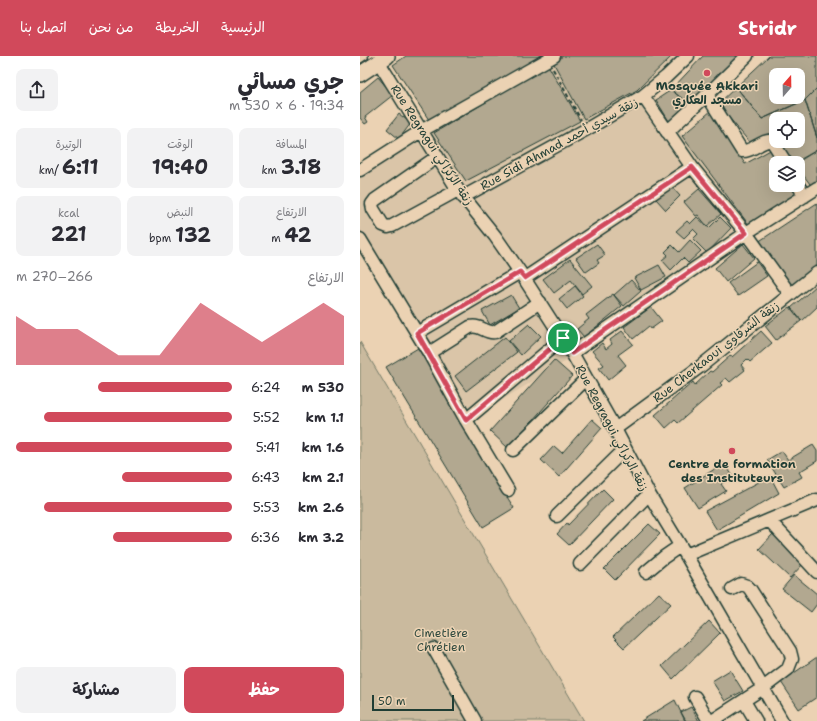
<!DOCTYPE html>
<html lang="ar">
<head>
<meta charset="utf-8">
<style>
  body { margin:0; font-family:"Shantell Sans","Playpen Sans Arabic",sans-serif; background:#f2f2f3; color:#2b2b33; direction:rtl; height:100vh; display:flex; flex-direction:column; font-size:15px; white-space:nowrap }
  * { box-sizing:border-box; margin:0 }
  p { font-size:13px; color:#7c7c81 }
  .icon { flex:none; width:22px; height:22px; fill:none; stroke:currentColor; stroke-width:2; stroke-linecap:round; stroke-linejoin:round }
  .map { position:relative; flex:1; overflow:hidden; direction:ltr }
  .details { display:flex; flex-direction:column; background:#fff; width:360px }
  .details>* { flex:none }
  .needle { width:26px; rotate:20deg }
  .tools { position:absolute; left:409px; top:12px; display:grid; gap:8px }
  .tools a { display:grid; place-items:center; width:36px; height:36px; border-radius:8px; background:#fff; box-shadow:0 4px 16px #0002; font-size:20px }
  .scale { position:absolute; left:12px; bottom:10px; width:82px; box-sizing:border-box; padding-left:4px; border:2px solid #1f3d34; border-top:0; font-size:11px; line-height:14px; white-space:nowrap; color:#1f3d34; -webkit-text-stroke:3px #ebd2b3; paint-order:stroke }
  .pin { position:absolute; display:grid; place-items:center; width:34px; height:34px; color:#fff; margin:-17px; border:2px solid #fff; border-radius:50%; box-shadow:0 1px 4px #0007 }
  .round { display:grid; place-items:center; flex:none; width:42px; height:42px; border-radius:8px; background:#f2f2f3 }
  .summary { display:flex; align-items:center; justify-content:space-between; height:68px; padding:0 16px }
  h1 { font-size:22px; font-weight:700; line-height:30px }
  .figures { display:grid; grid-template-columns:repeat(3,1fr); gap:6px; height:68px; padding:4px 16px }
  .figures div { display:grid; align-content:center; border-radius:8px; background:#f2f2f3; text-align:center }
  .figures b { font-size:20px; font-weight:700 }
  .figures small { font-size:11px; font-weight:400 }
  .figures p { font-size:11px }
  .chart { height:112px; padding:8px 16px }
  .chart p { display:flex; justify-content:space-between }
  .chart svg { width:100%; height:72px; margin-top:4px; fill:#d1495b; opacity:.7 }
  .cta { display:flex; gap:8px; margin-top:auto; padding:8px 16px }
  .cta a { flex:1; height:46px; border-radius:8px; background:#d1495b; color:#fff; font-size:16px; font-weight:700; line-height:46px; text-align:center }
  .cta a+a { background:#f2f2f3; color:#2b2b33 }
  ul { padding:0 16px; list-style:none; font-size:13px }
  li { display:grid; grid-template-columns:64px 48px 1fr; align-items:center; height:30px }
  li i { height:10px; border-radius:5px; background:#d1495b }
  header { display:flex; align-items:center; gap:24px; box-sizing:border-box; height:56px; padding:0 20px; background:#d1495b; color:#fff }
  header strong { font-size:19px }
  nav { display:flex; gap:22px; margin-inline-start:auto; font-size:14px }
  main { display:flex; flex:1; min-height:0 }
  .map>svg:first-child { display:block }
</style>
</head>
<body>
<header>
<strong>Stridr</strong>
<nav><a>الرئيسية</a><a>الخريطة</a><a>من نحن</a><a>اتصل بنا</a></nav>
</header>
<main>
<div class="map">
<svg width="457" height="665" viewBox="0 0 457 665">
  <rect width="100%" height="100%" fill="#ebd2b3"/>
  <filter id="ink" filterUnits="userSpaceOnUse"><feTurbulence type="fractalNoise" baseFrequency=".025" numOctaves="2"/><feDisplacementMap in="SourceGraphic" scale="8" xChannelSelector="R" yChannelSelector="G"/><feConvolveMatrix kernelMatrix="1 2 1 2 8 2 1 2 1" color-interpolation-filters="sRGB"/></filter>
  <g filter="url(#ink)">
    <path fill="#dac5a8" d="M 186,0 L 333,0 L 293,39 L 398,179 L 236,287 L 104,367 L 0,197 L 0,108 Z"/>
    <path fill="#caba9e" stroke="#747c69" d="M 0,286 L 224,665 L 0,665 Z"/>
    <path fill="#b2a890" stroke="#1f3d34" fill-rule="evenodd" d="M 46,0 L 186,0 L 71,67 L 33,9 Z
      M 203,0 L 312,0 L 277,34 L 224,63 L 193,6 Z
      M 343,0 L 384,0 L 333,51 L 311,34 Z
      M 409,0 L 457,0 L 457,32 L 445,44 L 402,63 L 376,31 ZM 416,19 L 438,19 L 438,41 L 416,41 Z
      M 188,9 L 220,65 L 106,125 L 74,77 Z
      M 18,21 L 33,39 L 5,61 L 8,66 L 5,68 L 0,62 L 0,36 Z
      M 376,31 L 402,63 L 445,44 L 457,82 L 457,94 L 434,107 L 419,85 L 438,85 L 438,63 L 416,63 L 416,81 L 415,79 L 390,87 L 358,48 Z
      M 457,32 L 457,82 L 445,44 Z
      M 311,34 L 333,51 L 312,70 L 296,44 Z
      M 352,54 L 385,108 L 414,92 L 423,107 L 416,107 L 416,129 L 436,129 L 441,137 L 392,173 L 322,80 Z
      M 39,58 L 51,67 L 39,83 L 27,73 Z
      M 457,94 L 457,129 L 453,132 L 438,112 L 438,107 L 436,107 Z
      M 310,129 L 320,140 L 306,154 L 296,143 Z
      M 339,133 L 361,158 L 347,170 L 338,159 L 336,160 L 324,146 Z
      M 457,147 L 457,211 L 434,232 L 398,186 Z
      M 337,161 L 349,172 L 360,161 L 371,172 L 347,197 L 333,183 L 338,178 L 333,173 L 324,182 L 316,175 L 327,165 L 330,168 Z
      M 330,184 L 341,195 L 328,207 L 323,202 L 311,214 L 302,204 L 308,199 L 305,196 L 312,189 L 319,196 Z
      M 237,188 L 245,199 L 237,204 L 239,207 L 226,216 L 216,202 Z
      M 383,188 L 394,202 L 366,226 L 355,212 Z
      M 210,203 L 232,230 L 222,238 L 211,224 L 194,237 L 183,223 Z
      M 397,206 L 407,220 L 378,240 L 368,227 Z
      M 299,209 L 306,221 L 281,234 L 274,222 Z
      M 271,224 L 281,235 L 264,250 L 254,239 Z
      M 457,229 L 457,251 L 442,265 L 431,252 Z
      M 215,230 L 223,240 L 207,253 L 199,243 Z
      M 253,238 L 262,250 L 224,281 L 217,273 L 229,263 L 226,259 Z
      M 151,239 L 159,252 L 130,269 L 122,255 Z
      M 291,251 L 302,265 L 291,273 L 289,270 L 273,283 L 264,271 Z
      M 430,251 L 441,265 L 416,284 L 405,270 Z
      M 169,268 L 181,280 L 161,299 L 149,285 Z
      M 262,275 L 273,288 L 258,299 L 266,309 L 248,324 L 239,312 L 244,309 L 232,295 L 242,287 L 246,293 L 252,288 L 250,284 Z
      M 401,275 L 412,287 L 390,306 L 387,303 L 381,309 L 385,314 L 370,326 L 366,322 L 360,327 L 362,329 L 318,367 L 315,364 L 306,372 L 295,359 L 333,326 L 335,329 L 350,315 L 352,316 L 371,299 L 372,301 Z
      M 145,281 L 157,296 L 106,335 L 95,320 Z
      M 58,292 L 107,373 L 105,374 L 154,452 L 123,471 L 26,311 Z
      M 194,304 L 212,320 L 148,392 L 130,375 Z
      M 232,363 L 242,372 L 199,421 L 181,404 L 194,390 L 202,397 Z
      M 453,389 L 457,395 L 457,405 L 439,416 L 442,421 L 424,431 L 407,404 L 422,395 L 428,404 Z
      M 364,407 L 373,420 L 361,428 L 366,435 L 338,452 L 325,432 Z
      M 410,420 L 419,437 L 357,474 L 345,455 Z
      M 243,433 L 253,443 L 209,489 L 197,478 L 207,467 L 208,469 Z
      M 289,468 L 300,478 L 255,524 L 244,513 Z
      M 413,478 L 444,507 L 430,522 L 399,493 Z
      M 434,519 L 457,538 L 457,548 L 451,556 L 422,533 Z
      M 299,537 L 311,548 L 264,592 L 253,581 Z
      M 349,565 L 360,577 L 313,623 L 302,610 Z
      M 457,601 L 457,641 L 439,653 L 421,626 Z
      M 370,614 L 383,635 L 365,645 L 352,625 Z
      M 315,644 L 325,665 L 281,665 Z
      M 331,651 L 339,665 L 326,665 L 321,656 Z"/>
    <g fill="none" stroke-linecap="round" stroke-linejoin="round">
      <g stroke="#1f3d34" stroke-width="15">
        <path id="minor" d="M 15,0 L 98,134 L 135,180 L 160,216 L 212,297 L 255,373 L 289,438 L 326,499 L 422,665
          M 347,39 L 382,95 C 393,96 402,83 412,85 L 426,107
          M 283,40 L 332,111 L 386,177 L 430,238
          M 307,76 L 347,39 L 387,0
          M 77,101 L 15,144 L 12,148 L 13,153 L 23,169 L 28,171 L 32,170 L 98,134
          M 0,114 L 61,75 L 194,0
          M 438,129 L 445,140
          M 103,141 L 227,73 L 283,40 L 306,21 L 328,0
          M 0,183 L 69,297 L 106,364 L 148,434
          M 165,222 L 332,111
          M 57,277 L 160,216
          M 69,297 L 110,271 C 121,268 125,278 135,276 L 180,246
          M 212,297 L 386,177 L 457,132
          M 106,364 L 203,282
          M 255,373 L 341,310 L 457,217
          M 153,394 L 226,323
          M 197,460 L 265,393
          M 409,464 L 457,516
          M 326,499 L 457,444
          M 220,508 L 289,438
          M 286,516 L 304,501 L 320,490
          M 74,593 L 115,665
          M 335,641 L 349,665
          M 384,645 L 396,665
          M 352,665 L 403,632 L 428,613 L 432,603 L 430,595 L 390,533 L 387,530 L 381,528 L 372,533"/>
      </g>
      <g stroke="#1f3d34" stroke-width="18">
        <path id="major" d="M 0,18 L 27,0"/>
      </g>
      <path stroke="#1f3d34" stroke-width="2" stroke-dasharray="4 3" stroke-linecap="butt" d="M 193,13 L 221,64"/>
      <use href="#minor" stroke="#ebd2b3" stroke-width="12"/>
      <use href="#major" stroke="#ebd2b3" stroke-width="15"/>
      <path stroke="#1f3d34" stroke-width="1" d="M 0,9 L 14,0"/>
    </g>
  </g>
  <g fill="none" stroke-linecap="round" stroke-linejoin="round" filter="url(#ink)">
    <g stroke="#fff" stroke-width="8">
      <path id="route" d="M 332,111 L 386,177 L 212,297 L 203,282 L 106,364 L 57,277 L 160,216 L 165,222 Z"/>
    </g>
    <use href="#route" stroke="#d1495b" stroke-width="5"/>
  </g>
  <g fill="#d1495b" stroke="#ebd2b3" stroke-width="1.5">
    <circle cx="347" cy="17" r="4"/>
    <circle cx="372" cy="395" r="4"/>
  </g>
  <g text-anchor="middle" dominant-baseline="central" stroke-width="3" stroke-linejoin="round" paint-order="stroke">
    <g font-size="12" font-weight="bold" fill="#1f3d34" stroke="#ebd2b3">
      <text x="347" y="30">Mosquée Akkari<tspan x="347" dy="14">مسجد العكاري</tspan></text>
      <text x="372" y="408">Centre de formation<tspan x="372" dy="14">des Instituteurs</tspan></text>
    </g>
    <g font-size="12" fill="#1f3d34" stroke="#ebd2b3">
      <text transform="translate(199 88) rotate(-29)">Rue Sidi Ahmad زنقة سيدي أحمد</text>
      <text transform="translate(72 89) rotate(57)">Rue Regragui زنقة الركراكي</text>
      <text transform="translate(356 296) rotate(-38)">Rue Cherkaoui زنقة الشرقاوي</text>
      <text transform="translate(252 372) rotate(62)">Rue Regragui زنقة الركراكي</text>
    </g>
    <g font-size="12" fill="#304a3f" stroke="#ebd2b3">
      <text x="81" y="577">Cimetière<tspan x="81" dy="14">Chrétien</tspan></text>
    </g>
  </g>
</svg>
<div class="tools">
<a><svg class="needle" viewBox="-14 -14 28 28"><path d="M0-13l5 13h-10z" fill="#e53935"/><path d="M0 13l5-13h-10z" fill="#7c7c81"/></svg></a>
<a><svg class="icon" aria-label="locate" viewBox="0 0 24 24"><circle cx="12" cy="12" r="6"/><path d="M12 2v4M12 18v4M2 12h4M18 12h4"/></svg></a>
<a><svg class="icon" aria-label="layers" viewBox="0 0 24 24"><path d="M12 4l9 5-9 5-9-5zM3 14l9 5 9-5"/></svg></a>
</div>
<div class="scale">50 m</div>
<div class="pin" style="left:203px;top:282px;background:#1e9e55"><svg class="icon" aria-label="arrive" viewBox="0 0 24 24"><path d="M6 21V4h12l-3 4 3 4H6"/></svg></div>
</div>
<section class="details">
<div class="summary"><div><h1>جري مسائي</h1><p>19:34 · 6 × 530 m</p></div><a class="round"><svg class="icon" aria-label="share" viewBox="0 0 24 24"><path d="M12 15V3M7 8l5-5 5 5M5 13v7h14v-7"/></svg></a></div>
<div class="figures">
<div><p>المسافة</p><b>3.18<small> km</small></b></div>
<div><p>الوقت</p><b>19:40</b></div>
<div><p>الوتيرة</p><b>6:11<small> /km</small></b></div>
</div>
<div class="figures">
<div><p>الارتفاع</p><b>42<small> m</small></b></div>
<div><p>النبض</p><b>132<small> bpm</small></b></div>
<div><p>kcal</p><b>221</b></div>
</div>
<div class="chart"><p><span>الارتفاع</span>266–270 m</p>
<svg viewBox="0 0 160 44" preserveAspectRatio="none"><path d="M0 44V14L10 22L20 22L30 22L40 30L50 38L60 38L70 38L80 22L90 6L100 14L110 22L120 30L130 22L140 14L150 6L160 14V44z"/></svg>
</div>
<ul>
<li><b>530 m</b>6:24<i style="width:62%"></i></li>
<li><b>1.1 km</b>5:52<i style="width:87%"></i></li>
<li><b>1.6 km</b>5:41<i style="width:100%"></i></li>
<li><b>2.1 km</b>6:43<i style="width:51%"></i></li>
<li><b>2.6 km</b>5:53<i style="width:87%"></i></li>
<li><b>3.2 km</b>6:36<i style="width:55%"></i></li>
</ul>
<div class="cta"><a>حفظ</a><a>مشاركة</a></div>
</section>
</main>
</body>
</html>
